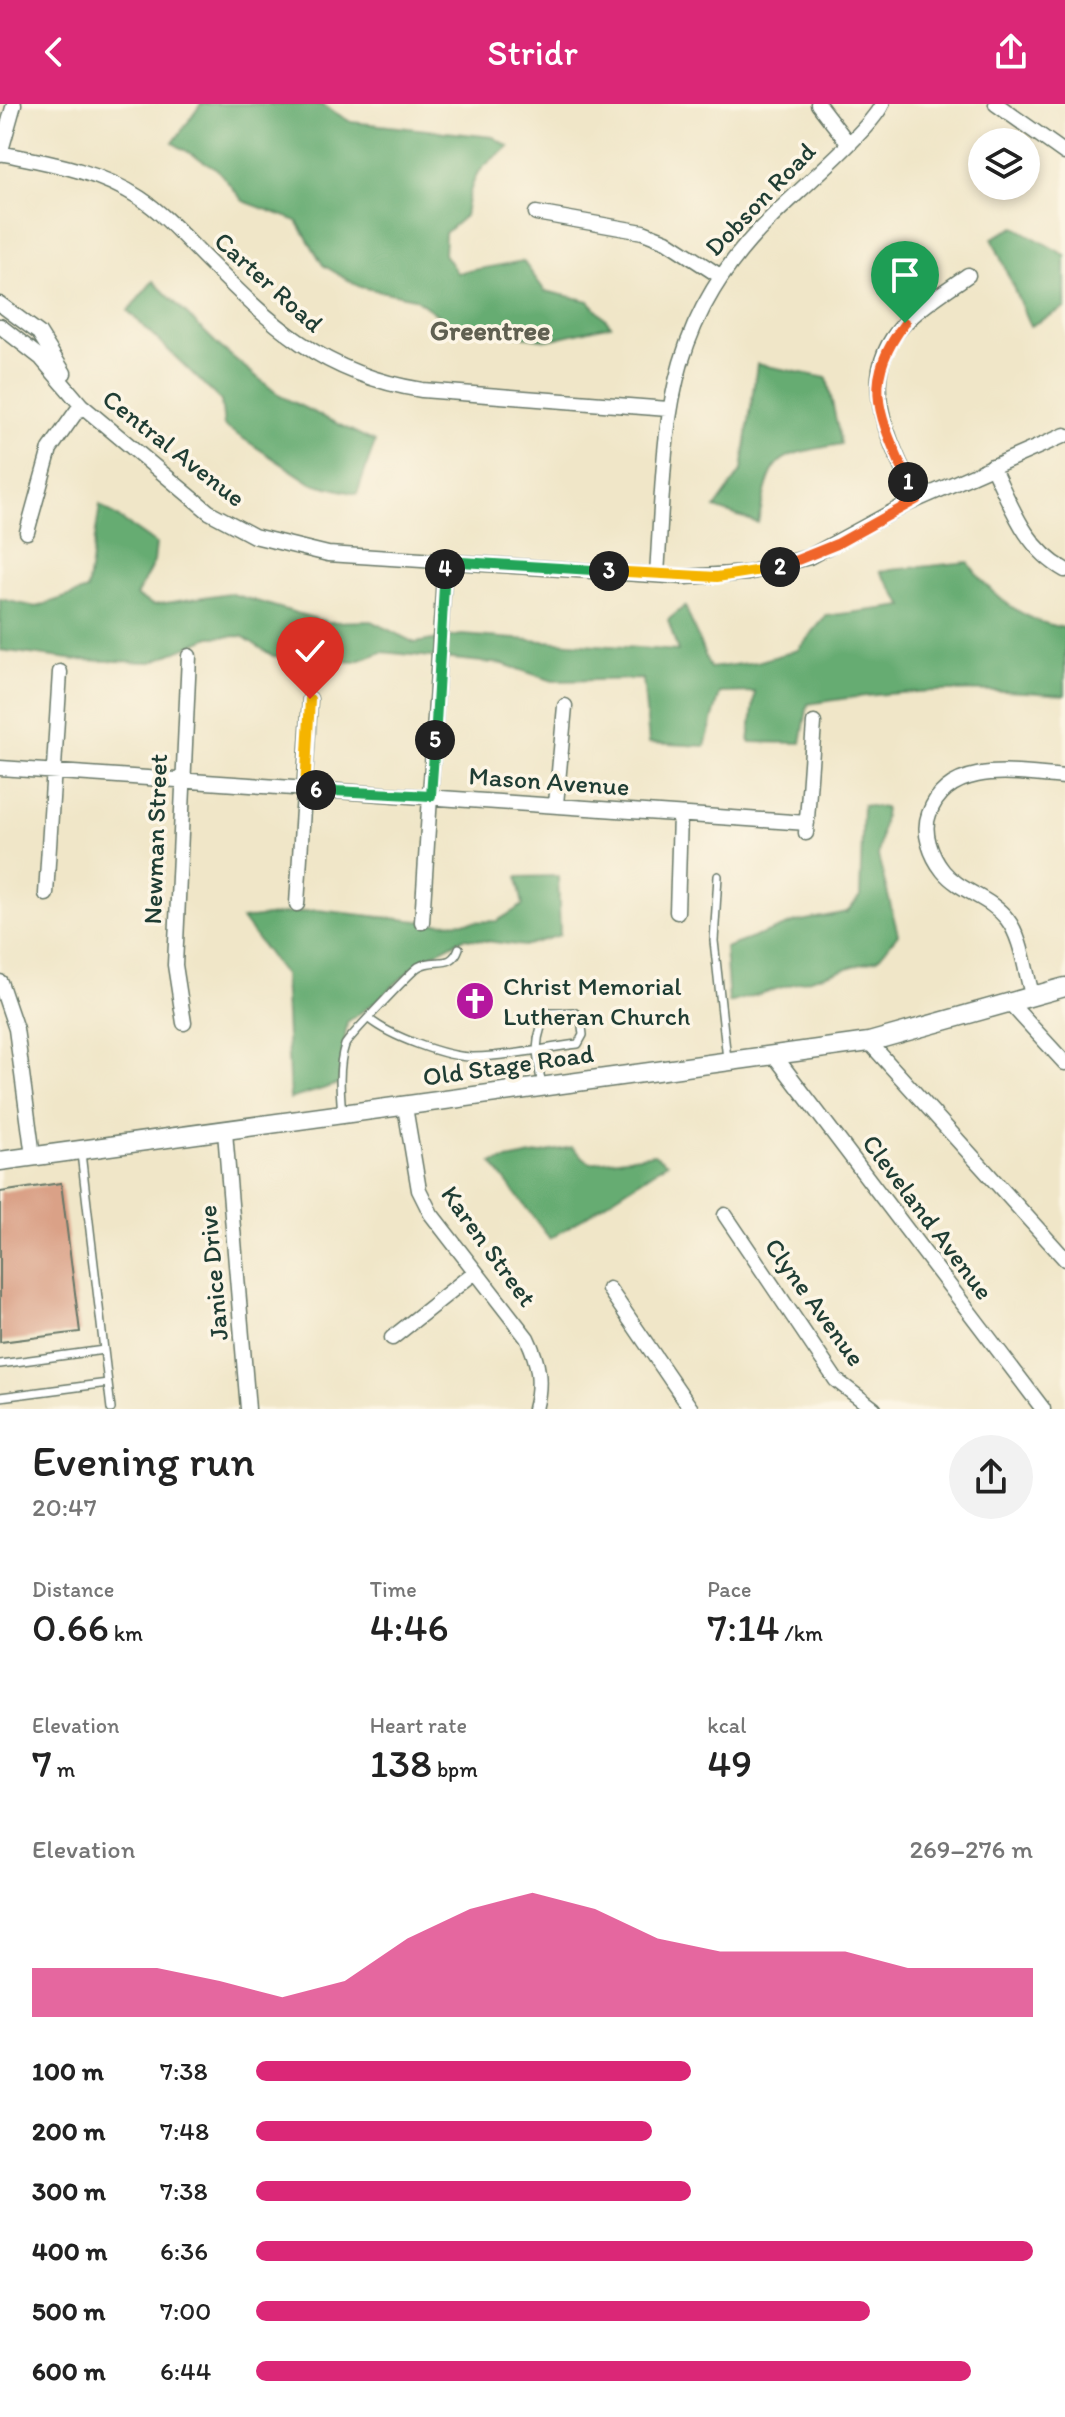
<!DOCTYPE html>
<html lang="en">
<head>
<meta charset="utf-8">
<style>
  body { margin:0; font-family:Itim,sans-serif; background:#f2f2f2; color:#222; height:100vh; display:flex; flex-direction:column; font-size:30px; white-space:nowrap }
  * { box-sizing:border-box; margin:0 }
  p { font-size:26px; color:#767676 }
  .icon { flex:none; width:44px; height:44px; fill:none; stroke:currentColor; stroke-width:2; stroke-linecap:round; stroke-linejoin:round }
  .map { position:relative; height:1305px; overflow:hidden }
  .panel { display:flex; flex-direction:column; background:#fff; flex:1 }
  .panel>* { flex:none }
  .tools { position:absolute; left:968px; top:24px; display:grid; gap:16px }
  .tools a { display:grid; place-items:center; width:72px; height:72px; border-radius:50%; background:#fff; box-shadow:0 4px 12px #0003; font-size:40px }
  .pin { position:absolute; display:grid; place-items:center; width:68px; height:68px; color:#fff; margin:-82px -34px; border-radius:50% 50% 50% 0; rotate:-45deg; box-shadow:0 0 8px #0007 }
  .pin .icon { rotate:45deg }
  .km { position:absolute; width:40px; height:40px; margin:-20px; border-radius:50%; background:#222; color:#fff; font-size:22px; line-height:40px; text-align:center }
  .round { display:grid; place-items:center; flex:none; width:84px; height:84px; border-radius:42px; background:#f2f2f2 }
  .headline { display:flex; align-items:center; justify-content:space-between; height:136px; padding:0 32px }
  h1 { font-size:44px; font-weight:600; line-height:60px }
  .figures { display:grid; grid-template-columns:repeat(3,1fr); gap:12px; height:136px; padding:8px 32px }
  .figures div { display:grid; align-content:center }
  .figures b { font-size:40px; font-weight:600 }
  .figures small { font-size:22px; font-weight:400 }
  .figures p { font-size:22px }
  .chart { height:224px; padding:16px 32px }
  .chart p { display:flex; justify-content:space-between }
  .chart svg { width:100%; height:144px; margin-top:8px; fill:#db2777; opacity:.7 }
  ul { padding:0 32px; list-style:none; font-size:26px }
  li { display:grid; grid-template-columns:128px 96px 1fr; align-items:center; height:60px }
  li i { height:20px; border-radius:10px; background:#db2777 }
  header { display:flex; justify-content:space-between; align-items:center; height:104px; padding:0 32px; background:#db2777; color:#fff; font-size:36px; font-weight:600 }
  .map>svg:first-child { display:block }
</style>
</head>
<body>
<header><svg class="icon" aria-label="back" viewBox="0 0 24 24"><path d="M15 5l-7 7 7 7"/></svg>Stridr<svg class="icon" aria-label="share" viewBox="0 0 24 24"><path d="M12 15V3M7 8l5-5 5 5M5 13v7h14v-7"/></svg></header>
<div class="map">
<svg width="1065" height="1305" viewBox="0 0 1065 1305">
  <rect width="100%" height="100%" fill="#fcf5e5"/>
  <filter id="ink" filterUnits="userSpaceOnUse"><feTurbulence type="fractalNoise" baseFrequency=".0125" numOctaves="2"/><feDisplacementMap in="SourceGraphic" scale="16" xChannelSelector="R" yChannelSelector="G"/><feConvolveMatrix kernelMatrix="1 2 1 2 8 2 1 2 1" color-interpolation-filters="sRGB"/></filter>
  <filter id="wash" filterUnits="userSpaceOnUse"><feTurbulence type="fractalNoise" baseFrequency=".006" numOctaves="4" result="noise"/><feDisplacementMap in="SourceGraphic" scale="32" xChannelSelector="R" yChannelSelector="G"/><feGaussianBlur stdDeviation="1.8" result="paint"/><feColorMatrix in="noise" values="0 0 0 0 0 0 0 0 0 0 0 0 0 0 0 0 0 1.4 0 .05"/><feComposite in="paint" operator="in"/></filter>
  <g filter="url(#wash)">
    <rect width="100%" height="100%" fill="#f0e6c8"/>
    <path fill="#66ac72" stroke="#427453" stroke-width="2" d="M 201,0 L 321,0 L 351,18 L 493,33 L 509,43 C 477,64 471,73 465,112 L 445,129 L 444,150 L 457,169 L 523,157 L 545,187 L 589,197 L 611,221 L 548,236 L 453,222 L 414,194 L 360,183 L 323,161 L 297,117 L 243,97 L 217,65 L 173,39 Z
      M 1015,123 L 1065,151 L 1065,204 L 1030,222 L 992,134 Z
      M 153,177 L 218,241 L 280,292 L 375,338 L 357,390 L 311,379 L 224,322 L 221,297 L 128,207 Z
      M 757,260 L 827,274 L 841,340 C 773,353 773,349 758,419 L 715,404 L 742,366 Z
      M 100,401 L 156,440 L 154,458 L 136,492 L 153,501 L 229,489 L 327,518 L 371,517 L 415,539 L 462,531 L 678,547 L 668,516 L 685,502 L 710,564 L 757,558 L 798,546 L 826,512 L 904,502 L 880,467 L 968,458 C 991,492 1023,517 1065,524 L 1065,591 C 978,583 895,585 808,600 L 801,639 L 749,638 L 755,588 L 720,589 L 705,642 L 649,639 L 643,575 L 553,577 L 503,560 L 382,548 L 355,558 L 273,552 L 242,532 L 210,533 L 152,558 L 77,556 L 0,546 L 0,495 L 36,503 L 87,486 Z
      M 863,701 L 885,704 L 878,752 L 898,830 L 878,855 L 729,899 L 725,844 L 796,818 L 847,808 L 860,793 Z
      M 558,772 L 560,831 L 524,842 L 464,834 L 421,856 L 377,897 L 347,918 L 339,980 L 290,995 L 284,871 L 242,815 L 317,806 L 437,819 L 497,817 L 523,801 L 517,773 Z
      M 572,1043 L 590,1059 L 654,1050 L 667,1059 L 550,1135 L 492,1059 Z"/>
    <g id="blocks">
      <path fill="#daa187" d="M 61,1079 L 80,1228 L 0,1238 L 0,1088 Z"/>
    </g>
  </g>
  <g filter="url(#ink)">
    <use href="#blocks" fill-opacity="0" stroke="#687868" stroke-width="2"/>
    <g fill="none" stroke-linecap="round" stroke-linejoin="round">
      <g stroke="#687868" stroke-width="10">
        <path id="lane" d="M 718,772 L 714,837 L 727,955
          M 369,915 C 390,932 445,953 473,953 C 507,953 544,944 578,940 L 583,931 L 581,913 L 574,908 L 549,909 C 532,932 537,955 542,982
          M 342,1010 C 340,988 338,962 345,941 C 348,934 410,869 418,863 C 435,852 451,867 459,844
          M 81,1049 L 104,1246
          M 0,1260 L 104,1246 L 111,1305
          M 0,1293 L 108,1279"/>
      </g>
      <g stroke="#687868" stroke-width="17">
        <path id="street" d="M 818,0 L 848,39
          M 996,0 L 1065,49
          M 0,49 C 49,59 97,66 140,94 C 164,110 182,131 203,152 C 272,221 321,270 422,286 L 668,305
          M 0,50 L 14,0
          M 536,109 L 643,128 L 666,137 L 720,172
          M 0,200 L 39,229 L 64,269
          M 0,222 L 41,254 L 81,301 L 209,408 L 254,432 L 328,450 L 685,473 L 748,469 L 809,453 L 905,401 L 1065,331
          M 992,362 C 1011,401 1025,444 1065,466
          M 916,396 C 892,339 852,274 904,220 C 922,201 947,186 968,171
          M 27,428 L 50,345 L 81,301
          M 657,470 C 667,323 659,224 772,113 C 795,90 872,24 882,0
          M 0,664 L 807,719
          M 556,700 L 565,602
          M 806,729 L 814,619
          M 46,790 L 60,568
          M 297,800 L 310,595
          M 677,808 L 680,711
          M 422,818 L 445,457
          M 0,878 L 16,925 L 33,1052
          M 1032,890 C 1025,867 1022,834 1007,815 C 990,793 960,788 943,767 C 931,752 922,728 929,710 C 949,654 1020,670 1065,673
          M 1009,898 L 1065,959
          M 184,919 L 175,861 L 189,552
          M 869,938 L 1065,1155
          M 774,951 L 1043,1305
          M 405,1003 L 419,1086 L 431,1110 L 527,1234 C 539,1259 542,1278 535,1305
          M 225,1028 L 248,1305
          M 725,1111 L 836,1276 L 874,1305
          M 609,1185 L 691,1305
          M 392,1234 L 475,1168"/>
      </g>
      <g stroke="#687868" stroke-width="21">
        <path id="secondary" d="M 0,1057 L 869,938 L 1065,883"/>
      </g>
      <use href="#lane" stroke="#fff" stroke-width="7"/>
      <use href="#street" stroke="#fff" stroke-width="14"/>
      <use href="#secondary" stroke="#fff" stroke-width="18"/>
    </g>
  </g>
  <g fill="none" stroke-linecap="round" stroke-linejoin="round" filter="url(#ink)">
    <g stroke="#fff" stroke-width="16">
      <path id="split-1" d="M 905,219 C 858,280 882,316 908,378"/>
    </g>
    <g stroke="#fff" stroke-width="16">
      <path id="split-2" d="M 780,463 L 837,440 L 916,396 L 908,378"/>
    </g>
    <g stroke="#fff" stroke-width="16">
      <path id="split-3" d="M 609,467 L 717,473 L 780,463"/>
    </g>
    <g stroke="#fff" stroke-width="16">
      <path id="split-4" d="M 445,465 L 445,457 L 609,467"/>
    </g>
    <g stroke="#fff" stroke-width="16">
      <path id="split-5" d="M 435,636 L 445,465"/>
    </g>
    <g stroke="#fff" stroke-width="16">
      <path id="split-6" d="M 316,686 L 431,692 L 435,636"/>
    </g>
    <g stroke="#fff" stroke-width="16">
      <path id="split-7" d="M 310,595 L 305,685 L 316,686"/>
    </g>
    <use href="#split-1" stroke="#f0652b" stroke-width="10"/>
    <use href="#split-2" stroke="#f0652b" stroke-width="10"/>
    <use href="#split-3" stroke="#f5b400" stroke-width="10"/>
    <use href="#split-4" stroke="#22a559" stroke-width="10"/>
    <use href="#split-5" stroke="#22a559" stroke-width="10"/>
    <use href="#split-6" stroke="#22a559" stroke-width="10"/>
    <use href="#split-7" stroke="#f5b400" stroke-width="10"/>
  </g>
  <defs>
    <g id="church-disc" transform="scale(2)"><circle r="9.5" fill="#b5179e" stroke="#fcf5e5"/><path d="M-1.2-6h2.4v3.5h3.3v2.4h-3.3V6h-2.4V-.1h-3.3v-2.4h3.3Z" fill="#fff"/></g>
  </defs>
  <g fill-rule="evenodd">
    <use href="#church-disc" x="475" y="897"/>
  </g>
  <g text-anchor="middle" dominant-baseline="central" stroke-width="7" stroke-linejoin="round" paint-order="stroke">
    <g font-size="26" fill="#1f3d34" stroke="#fcf5e5">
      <text transform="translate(760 95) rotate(-46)">Dobson Road</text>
      <text transform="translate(269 178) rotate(42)">Carter Road</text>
      <text transform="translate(174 344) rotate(38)">Central Avenue</text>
      <text transform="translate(549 677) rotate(4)">Mason Avenue</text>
      <text transform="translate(155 735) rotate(-88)">Newman Street</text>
      <text transform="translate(508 961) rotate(-8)">Old Stage Road</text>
      <text transform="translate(928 1113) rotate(53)">Cleveland Avenue</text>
      <text transform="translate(489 1142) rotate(54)">Karen Street</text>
      <text transform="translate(213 1169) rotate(-95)">Janice Drive</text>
      <text transform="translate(815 1198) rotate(54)">Clyne Avenue</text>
    </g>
    <g font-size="26" fill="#1f3d34" stroke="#fcf5e5" text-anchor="start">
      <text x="503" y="882">Christ Memorial<tspan x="503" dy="30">Lutheran Church</tspan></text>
    </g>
    <g font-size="28" font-weight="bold" fill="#606051" stroke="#fcf5e5">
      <text x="490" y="226">Greentree</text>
    </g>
  </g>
</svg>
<div class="tools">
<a><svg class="icon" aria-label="layers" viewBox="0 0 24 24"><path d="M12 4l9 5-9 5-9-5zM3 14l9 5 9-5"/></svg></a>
</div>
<div class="pin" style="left:905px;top:219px;background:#1e9e55"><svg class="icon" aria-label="arrive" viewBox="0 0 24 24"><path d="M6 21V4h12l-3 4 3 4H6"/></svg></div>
<div class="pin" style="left:310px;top:595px;background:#d93025"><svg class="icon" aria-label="check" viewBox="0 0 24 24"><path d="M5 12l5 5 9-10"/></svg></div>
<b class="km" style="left:908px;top:378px">1</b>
<b class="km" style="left:780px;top:463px">2</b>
<b class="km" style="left:609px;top:467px">3</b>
<b class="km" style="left:445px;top:465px">4</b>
<b class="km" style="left:435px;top:636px">5</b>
<b class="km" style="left:316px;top:686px">6</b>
</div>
<section class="panel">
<div class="headline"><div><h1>Evening run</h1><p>20:47</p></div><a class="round"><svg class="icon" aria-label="share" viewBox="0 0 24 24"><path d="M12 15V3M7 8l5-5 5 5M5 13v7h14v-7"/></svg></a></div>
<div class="figures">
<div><p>Distance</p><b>0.66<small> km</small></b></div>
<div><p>Time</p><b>4:46</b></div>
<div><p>Pace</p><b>7:14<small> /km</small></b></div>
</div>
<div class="figures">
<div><p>Elevation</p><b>7<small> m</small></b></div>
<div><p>Heart rate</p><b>138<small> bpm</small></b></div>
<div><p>kcal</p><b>49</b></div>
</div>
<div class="chart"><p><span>Elevation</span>269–276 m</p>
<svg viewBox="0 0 160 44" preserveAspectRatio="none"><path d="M0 44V29L10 29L20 29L30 33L40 38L50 33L60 20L70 11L80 6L90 11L100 20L110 24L120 24L130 24L140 29L150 29L160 29V44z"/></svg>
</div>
<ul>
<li><b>100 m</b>7:38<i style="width:56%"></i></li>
<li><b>200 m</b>7:48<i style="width:51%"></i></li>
<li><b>300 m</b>7:38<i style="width:56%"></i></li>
<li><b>400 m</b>6:36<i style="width:100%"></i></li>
<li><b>500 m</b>7:00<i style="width:79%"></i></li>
<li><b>600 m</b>6:44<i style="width:92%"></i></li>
</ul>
</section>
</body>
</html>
